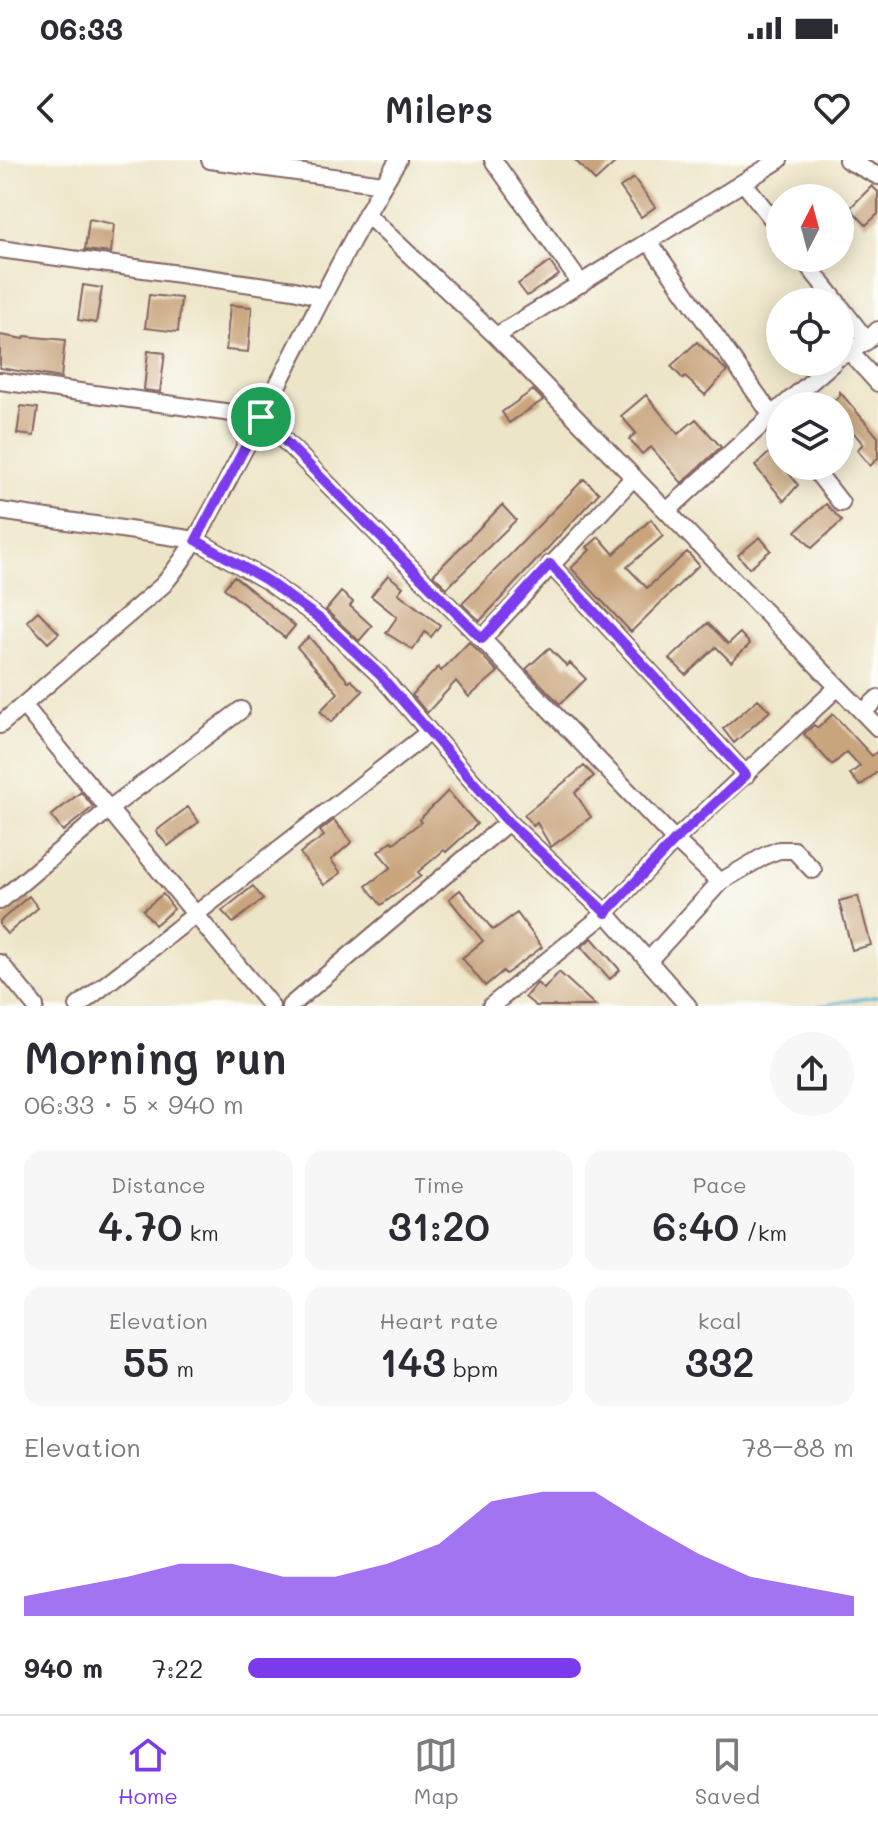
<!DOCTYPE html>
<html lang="en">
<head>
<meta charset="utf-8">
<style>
  body { margin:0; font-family:Mali,sans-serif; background:#f7f7f7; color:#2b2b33; height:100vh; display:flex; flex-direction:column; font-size:30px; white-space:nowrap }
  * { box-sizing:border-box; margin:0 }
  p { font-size:26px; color:#7c7c81 }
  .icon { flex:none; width:44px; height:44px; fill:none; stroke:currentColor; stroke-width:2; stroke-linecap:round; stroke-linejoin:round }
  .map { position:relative; height:846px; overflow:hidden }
  .drawer { display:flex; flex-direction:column; background:#fff; flex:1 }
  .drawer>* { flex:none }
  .needle { width:52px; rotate:6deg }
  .fabs { position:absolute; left:766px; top:24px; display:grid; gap:16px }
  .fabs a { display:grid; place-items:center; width:88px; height:88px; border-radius:50%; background:#fff; box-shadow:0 4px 20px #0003; font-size:40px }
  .pin { position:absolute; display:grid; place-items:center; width:68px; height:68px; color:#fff; margin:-34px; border:4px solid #fff; border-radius:50%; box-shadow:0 2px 8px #0007 }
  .round { display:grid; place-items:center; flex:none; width:84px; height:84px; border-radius:42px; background:#f7f7f7 }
  .headline { display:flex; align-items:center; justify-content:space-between; height:136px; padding:0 24px }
  h1 { font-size:44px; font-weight:600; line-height:60px }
  .figures { display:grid; grid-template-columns:repeat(3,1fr); gap:12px; height:136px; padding:8px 24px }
  .figures div { display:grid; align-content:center; border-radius:20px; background:#f7f7f7; text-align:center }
  .figures b { font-size:40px; font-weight:600 }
  .figures small { font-size:22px; font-weight:400 }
  .figures p { font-size:22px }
  .chart { height:224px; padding:16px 24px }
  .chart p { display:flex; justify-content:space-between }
  .chart svg { width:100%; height:144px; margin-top:8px; fill:#7c3aed; opacity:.7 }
  ul { padding:0 24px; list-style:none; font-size:26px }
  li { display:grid; grid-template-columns:128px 96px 1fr; align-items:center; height:60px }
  li i { height:20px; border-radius:10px; background:#7c3aed }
  .status { display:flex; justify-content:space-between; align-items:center; height:56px; padding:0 40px; background:#fff; direction:ltr }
  .status svg { height:22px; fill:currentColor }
  header { display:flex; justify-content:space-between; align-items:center; height:104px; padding:0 24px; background:#fff; font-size:36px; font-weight:600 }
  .tab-bar { display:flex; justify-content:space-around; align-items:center; height:112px; border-top:2px solid #e1e1e2; background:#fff; font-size:22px; color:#7c7c81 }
  .tab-bar a { display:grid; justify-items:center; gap:4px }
  .tab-bar .on { color:#7c3aed }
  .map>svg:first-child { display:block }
</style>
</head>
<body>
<div class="status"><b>06:33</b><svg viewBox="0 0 49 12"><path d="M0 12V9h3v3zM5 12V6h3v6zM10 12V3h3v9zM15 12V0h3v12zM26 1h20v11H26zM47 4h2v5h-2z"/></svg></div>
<header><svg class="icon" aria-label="back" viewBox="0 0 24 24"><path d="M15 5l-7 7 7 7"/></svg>Milers<svg class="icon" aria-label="heart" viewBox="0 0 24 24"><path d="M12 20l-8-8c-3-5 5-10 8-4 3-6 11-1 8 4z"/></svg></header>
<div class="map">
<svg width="878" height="846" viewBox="0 0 878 846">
  <rect width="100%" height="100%" fill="#fdfcf7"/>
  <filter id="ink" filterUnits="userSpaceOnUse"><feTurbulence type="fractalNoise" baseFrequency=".0125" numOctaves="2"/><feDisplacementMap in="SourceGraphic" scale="16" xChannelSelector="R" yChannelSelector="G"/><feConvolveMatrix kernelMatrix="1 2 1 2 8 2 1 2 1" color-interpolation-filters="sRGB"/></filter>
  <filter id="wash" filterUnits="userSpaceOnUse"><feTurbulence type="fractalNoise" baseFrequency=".006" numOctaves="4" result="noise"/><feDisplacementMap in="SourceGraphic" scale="32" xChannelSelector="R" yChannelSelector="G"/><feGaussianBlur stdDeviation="1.8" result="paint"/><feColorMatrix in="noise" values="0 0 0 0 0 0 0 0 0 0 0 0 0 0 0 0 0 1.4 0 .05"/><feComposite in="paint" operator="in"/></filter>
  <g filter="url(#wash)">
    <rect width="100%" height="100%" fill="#ede5c8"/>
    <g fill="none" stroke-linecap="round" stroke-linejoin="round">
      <path stroke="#48acc7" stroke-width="3" d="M 818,846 L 878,836"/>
    </g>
    <g id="blocks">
      <path fill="#c9a57e" d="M 575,0 L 618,0 L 595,21 Z
        M 634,18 L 655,47 L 641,57 L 620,27 Z
        M 872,26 L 878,32 L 878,54 L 866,65 L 850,48 Z
        M 89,59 L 114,64 L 111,93 L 85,90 Z
        M 550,102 L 559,115 L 527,136 L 518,124 Z
        M 83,125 L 102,128 L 96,163 L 78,160 Z
        M 149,135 L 181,138 L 178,172 L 145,168 Z
        M 230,145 L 252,147 L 248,192 L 226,190 Z
        M 0,175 L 24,179 L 25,176 L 65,180 L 61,218 L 0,208 Z
        M 697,182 L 727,211 L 705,235 L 685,217 L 683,219 L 671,206 Z
        M 148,191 L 165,193 L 160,232 L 144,230 Z
        M 533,230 L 543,240 L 509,263 L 502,252 Z
        M 840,232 L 878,277 L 878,298 L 870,306 L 857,290 L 863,284 L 840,256 L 840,246 L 828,246 L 840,236 Z
        M 646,235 L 678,274 L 696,259 L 721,287 L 682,323 L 651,287 L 642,294 L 629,279 L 636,273 L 621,256 Z
        M 21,246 L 38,248 L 34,276 L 17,274 Z
        M 771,291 L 780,302 L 780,306 L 783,306 L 798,325 L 784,341 L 755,306 Z
        M 584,319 L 599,333 L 480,461 L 462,444 Z
        M 826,344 L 842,361 L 812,388 L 796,371 Z
        M 502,345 L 516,360 L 447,428 L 433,415 Z
        M 651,359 L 663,376 L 627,407 L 647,428 L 687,392 L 699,405 L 631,472 L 571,408 L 590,390 L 587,387 L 599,377 L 614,394 Z
        M 760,377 L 771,390 L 749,408 L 738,395 Z
        M 388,415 L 403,427 L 398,433 L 440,465 L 431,477 L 425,472 L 413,490 L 386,473 L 397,457 L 371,436 Z
        M 234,416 L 295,466 L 285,478 L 224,428 Z
        M 341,432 L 353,442 L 350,446 L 372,466 L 359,481 L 326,450 Z
        M 38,451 L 59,473 L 48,483 L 27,461 Z
        M 708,463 L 728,484 L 740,473 L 750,484 L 731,502 L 716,487 L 686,515 L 670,499 Z
        M 309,477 L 349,522 L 351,520 L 363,531 L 331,562 L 320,551 L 338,533 L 297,487 Z
        M 469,482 L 498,512 L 469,537 L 456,521 L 427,553 L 412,535 L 438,507 L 441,511 Z
        M 549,488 L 567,506 L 570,503 L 586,519 L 560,544 L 526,509 Z
        M 758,539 L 770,551 L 734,583 L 723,569 Z
        M 833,554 L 872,596 L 878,591 L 878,611 L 860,626 L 850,614 L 860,606 L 847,592 L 832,605 L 804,574 L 814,565 L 818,568 Z
        M 584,606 L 594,616 L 575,633 L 591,657 L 551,687 L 537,663 L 533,666 L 524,655 Z
        M 448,631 L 477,664 L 446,692 L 444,690 L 418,712 L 421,716 L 381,745 L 366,726 L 391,707 L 378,692 L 392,681 L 394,683 L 421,662 L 419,660 Z
        M 81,632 L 93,647 L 63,671 L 51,656 Z
        M 188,647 L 199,662 L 168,686 L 156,671 Z
        M 334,660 L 352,682 L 331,700 L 341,713 L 324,725 L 300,693 L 324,676 L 320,671 Z
        M 253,726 L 263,739 L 233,763 L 222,751 Z
        M 460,730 L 493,770 L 517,753 L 542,787 L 506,814 L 503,811 L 485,826 L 462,798 L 483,781 L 449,739 Z
        M 163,734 L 174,749 L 155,765 L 143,750 Z
        M 29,736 L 38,748 L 7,774 L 0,766 L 0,761 Z
        M 858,736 L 871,785 L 852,790 L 839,741 Z
        M 592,778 L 620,810 L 610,819 L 581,787 Z
        M 559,812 L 596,846 L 536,846 L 525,837 L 537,823 L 544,829 Z"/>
    </g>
  </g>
  <g filter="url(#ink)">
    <use href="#blocks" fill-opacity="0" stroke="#836462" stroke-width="2"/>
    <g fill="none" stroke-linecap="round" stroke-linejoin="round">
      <g stroke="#836462" stroke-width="20">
        <path id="minor" d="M 210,0 L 383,24
          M 493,0 L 581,124
          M 847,0 L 878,16
          M 744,23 L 780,69
          M 366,54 L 496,176 L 878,568
          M 649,82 L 780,267
          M 0,89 L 294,130 L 321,137
          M 802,98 L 837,142
          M 840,146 L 867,181
          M 496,176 L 779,0
          M 848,190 L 878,223
          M 840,197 L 867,181 L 878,170
          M 0,221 L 261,257 L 482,479 L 675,680 L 720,722
          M 783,246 L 834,202
          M 812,306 L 841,343
          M 0,351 L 196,380 L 266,420 L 320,459 L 380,515 L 508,662 L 606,753 L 688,846
          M 667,351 L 780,248
          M 550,404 L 746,615
          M 482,479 L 634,317
          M 24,546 L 271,846
          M 863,552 L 878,538
          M 0,565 L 163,425 C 196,386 217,340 241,295 C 294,197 340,95 398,0
          M 0,741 L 109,649 L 241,550
          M 649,800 L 720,722 L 766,695 L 779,690 L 794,690 L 813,710
          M 0,803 L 35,846
          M 78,846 L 428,573
          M 290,846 L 508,662
          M 491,846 L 606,753 L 675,680 L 838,527"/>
      </g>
      <use href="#minor" stroke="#fff" stroke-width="16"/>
    </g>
  </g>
  <g fill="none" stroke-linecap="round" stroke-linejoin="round" filter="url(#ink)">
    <g stroke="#fff" stroke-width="16">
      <path id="route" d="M 261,257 L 482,479 L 550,404 L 746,615 L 675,680 L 606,753 L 508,662 L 380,515 L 320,459 L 266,420 L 196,380 Z"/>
    </g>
    <use href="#route" stroke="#7c3aed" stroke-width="10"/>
  </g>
</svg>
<div class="fabs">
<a><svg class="needle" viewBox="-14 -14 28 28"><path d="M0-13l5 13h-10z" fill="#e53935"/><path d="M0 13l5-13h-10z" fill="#7c7c81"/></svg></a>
<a><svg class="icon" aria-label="locate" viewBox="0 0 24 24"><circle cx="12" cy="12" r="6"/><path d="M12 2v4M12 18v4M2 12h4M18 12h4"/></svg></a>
<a><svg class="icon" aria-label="layers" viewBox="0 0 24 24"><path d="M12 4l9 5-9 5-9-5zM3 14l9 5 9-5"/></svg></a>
</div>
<div class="pin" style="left:261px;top:257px;background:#1e9e55"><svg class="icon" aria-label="arrive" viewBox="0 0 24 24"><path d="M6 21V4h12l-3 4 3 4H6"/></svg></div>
</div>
<section class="drawer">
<div class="headline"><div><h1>Morning run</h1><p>06:33 · 5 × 940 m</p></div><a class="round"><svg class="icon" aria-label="share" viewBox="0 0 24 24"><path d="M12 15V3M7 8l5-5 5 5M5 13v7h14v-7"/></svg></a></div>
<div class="figures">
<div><p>Distance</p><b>4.70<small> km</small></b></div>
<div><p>Time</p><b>31:20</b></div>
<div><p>Pace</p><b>6:40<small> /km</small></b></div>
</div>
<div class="figures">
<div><p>Elevation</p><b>55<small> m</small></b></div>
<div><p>Heart rate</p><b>143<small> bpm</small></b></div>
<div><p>kcal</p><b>332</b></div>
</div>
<div class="chart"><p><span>Elevation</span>78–88 m</p>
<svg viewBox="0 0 160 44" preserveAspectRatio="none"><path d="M0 44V38L10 35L20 32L30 28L40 28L50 32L60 32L70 28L80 22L90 9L100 6L110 6L120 16L130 25L140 32L150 35L160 38V44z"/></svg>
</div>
<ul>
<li><b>940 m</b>7:22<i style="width:55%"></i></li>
</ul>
</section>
<nav class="tab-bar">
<a class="on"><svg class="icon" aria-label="home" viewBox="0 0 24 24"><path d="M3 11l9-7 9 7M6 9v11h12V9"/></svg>Home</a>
<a><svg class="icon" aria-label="map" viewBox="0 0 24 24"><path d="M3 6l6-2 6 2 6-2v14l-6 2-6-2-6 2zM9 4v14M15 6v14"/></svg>Map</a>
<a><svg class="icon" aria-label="saved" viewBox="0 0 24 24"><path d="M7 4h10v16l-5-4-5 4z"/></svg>Saved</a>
</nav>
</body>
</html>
